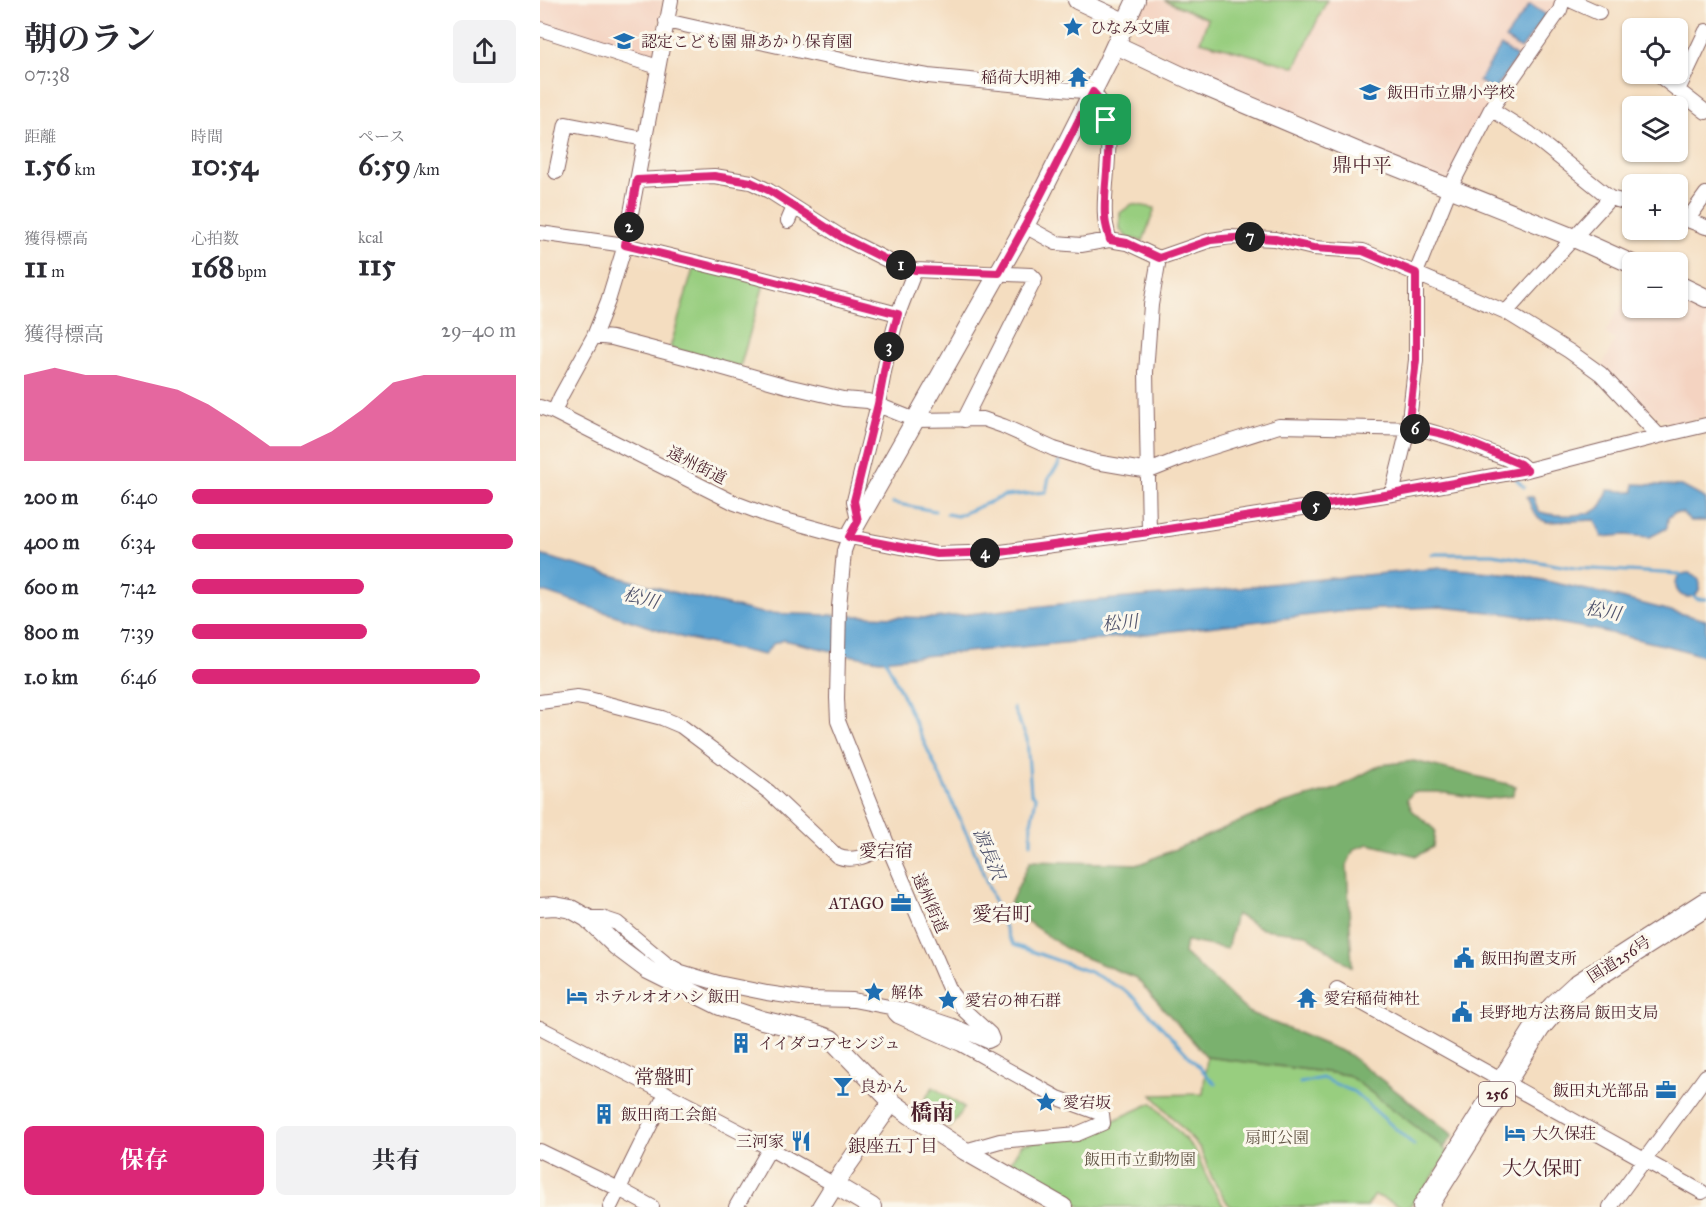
<!DOCTYPE html>
<html lang="ja">
<head>
<meta charset="utf-8">
<style>
  body { margin:0; font-family:"IM FELL Great Primer","Noto Serif JP",serif; background:#f2f2f3; color:#2b2b33; height:100vh; display:flex; flex-direction:column; font-size:22px; white-space:nowrap }
  * { box-sizing:border-box; margin:0 }
  p { font-size:20px; color:#7c7c81 }
  .icon { flex:none; width:33px; height:33px; fill:none; stroke:currentColor; stroke-width:2; stroke-linecap:round; stroke-linejoin:round }
  .map { position:relative; flex:1; overflow:hidden }
  .panel { display:flex; flex-direction:column; background:#fff; width:540px }
  .panel>* { flex:none }
  .tools { position:absolute; left:1082px; top:18px; display:grid; gap:12px }
  .tools a { display:grid; place-items:center; width:66px; height:66px; border-radius:9px; background:#fff; box-shadow:0 2px 4px #0004; font-size:30px }
  .pin { position:absolute; display:grid; place-items:center; width:51px; height:51px; color:#fff; margin:-26px; border-radius:12px; box-shadow:0 3px 9px #0006 }
  .km { position:absolute; width:30px; height:30px; margin:-15px; border-radius:50%; background:#222; color:#fff; font-size:16px; line-height:30px; text-align:center }
  .round { display:grid; place-items:center; flex:none; width:63px; height:63px; border-radius:9px; background:#f2f2f3 }
  .headline { display:flex; align-items:center; justify-content:space-between; height:102px; padding:0 24px }
  h1 { font-size:33px; font-weight:700; line-height:45px }
  .figures { display:grid; grid-template-columns:repeat(3,1fr); gap:9px; height:102px; padding:6px 24px }
  .figures div { display:grid; align-content:center }
  .figures b { font-size:30px; font-weight:700 }
  .figures small { font-size:16px; font-weight:400 }
  .figures p { font-size:16px }
  .chart { height:168px; padding:12px 24px }
  .chart p { display:flex; justify-content:space-between }
  .chart svg { width:100%; height:108px; margin-top:6px; fill:#db2777; opacity:.7 }
  .primary-button { display:flex; gap:12px; margin-top:auto; padding:12px 24px }
  .primary-button a { flex:1; height:69px; border-radius:9px; background:#db2777; color:#fff; font-size:24px; font-weight:700; line-height:69px; text-align:center }
  .primary-button a+a { background:#f2f2f3; color:#2b2b33 }
  ul { padding:0 24px; list-style:none; font-size:20px }
  li { display:grid; grid-template-columns:96px 72px 1fr; align-items:center; height:45px }
  li i { height:15px; border-radius:8px; background:#db2777 }
  main { display:flex; flex:1; min-height:0 }
  .map>svg:first-child { display:block }
</style>
</head>
<body>
<main>
<section class="panel">
<div class="headline"><div><h1>朝のラン</h1><p>07:38</p></div><a class="round"><svg class="icon" aria-label="share" viewBox="0 0 24 24"><path d="M12 15V3M7 8l5-5 5 5M5 13v7h14v-7"/></svg></a></div>
<div class="figures">
<div><p>距離</p><b>1.56<small> km</small></b></div>
<div><p>時間</p><b>10:54</b></div>
<div><p>ペース</p><b>6:59<small> /km</small></b></div>
</div>
<div class="figures">
<div><p>獲得標高</p><b>11<small> m</small></b></div>
<div><p>心拍数</p><b>168<small> bpm</small></b></div>
<div><p>kcal</p><b>115</b></div>
</div>
<div class="chart"><p><span>獲得標高</span>29–40 m</p>
<svg viewBox="0 0 160 44" preserveAspectRatio="none"><path d="M0 44V9L10 6L20 9L30 9L40 12L50 15L60 21L70 29L80 38L90 38L100 32L110 23L120 12L130 9L140 9L150 9L160 9V44z"/></svg>
</div>
<ul>
<li><b>200 m</b>6:40<i style="width:93%"></i></li>
<li><b>400 m</b>6:34<i style="width:99%"></i></li>
<li><b>600 m</b>7:42<i style="width:53%"></i></li>
<li><b>800 m</b>7:39<i style="width:54%"></i></li>
<li><b>1.0 km</b>6:46<i style="width:89%"></i></li>
</ul>
<div class="primary-button"><a>保存</a><a>共有</a></div>
</section>
<div class="map">
<svg width="1166" height="1207" viewBox="0 0 1166 1207">
  <rect width="100%" height="100%" fill="#fbf7ec"/>
  <filter id="ink" filterUnits="userSpaceOnUse"><feTurbulence type="fractalNoise" baseFrequency=".0167" numOctaves="2"/><feDisplacementMap in="SourceGraphic" scale="12" xChannelSelector="R" yChannelSelector="G"/><feConvolveMatrix kernelMatrix="1 2 1 2 8 2 1 2 1" color-interpolation-filters="sRGB"/></filter>
  <filter id="wash" filterUnits="userSpaceOnUse"><feTurbulence type="fractalNoise" baseFrequency=".008" numOctaves="4" result="noise"/><feDisplacementMap in="SourceGraphic" scale="24" xChannelSelector="R" yChannelSelector="G"/><feGaussianBlur stdDeviation="1.35" result="paint"/><feColorMatrix in="noise" values="0 0 0 0 0 0 0 0 0 0 0 0 0 0 0 0 0 1.4 0 .05"/><feComposite in="paint" operator="in"/></filter>
  <g filter="url(#wash)">
    <rect width="100%" height="100%" fill="#f4ddc0"/>
    <path fill="#f4d3c1" d="M 0,0 L 123,0 L 113,58 L 108,59 L 0,24 Z
      M 607,0 L 1020,0 L 910,183 L 768,124 L 768,119 L 666,79 L 646,64 L 596,41 L 594,28 Z
      M 1092,287 L 1092,308 L 1137,308 L 1137,290 L 1166,304 L 1166,417 L 1132,424 L 1104,408 L 1075,379 L 1061,368 L 1075,340 L 1065,333 Z"/>
    <path fill="#98ce7f" stroke="#717655" stroke-width="1.5" d="M 624,0 L 787,0 L 755,67 L 660,41 L 668,19 Z
      M 592,204 L 615,208 L 603,241 L 588,238 L 580,230 L 580,213 Z
      M 154,266 L 224,284 L 200,367 L 130,348 Z
      M 667,1057 L 808,1075 L 904,1148 L 908,1154 L 886,1187 L 869,1207 L 862,1207 L 835,1195 L 827,1207 L 690,1207 L 673,1180 L 660,1148 L 612,1095 L 663,1094 Z
      M 393,1087 L 424,1108 L 410,1128 L 379,1108 Z
      M 612,1103 L 655,1150 L 669,1182 L 684,1207 L 542,1207 L 469,1165 L 482,1144 L 553,1133 L 570,1122 Z"/>
    <path fill="#7ab16e" stroke="#62684c" stroke-width="1.5" d="M 874,761 L 976,786 L 972,796 L 946,799 L 898,792 L 873,792 L 867,799 L 872,810 L 895,830 L 893,847 L 877,856 L 829,844 L 814,849 L 807,865 L 812,967 L 765,934 L 722,929 L 696,914 L 687,949 L 646,941 L 644,953 L 708,1012 L 808,1054 L 913,1135 L 904,1148 L 808,1075 L 667,1057 L 596,978 L 531,952 L 468,908 L 490,861 L 600,864 L 739,805 L 796,789 L 840,765 Z"/>
    <path fill="#5ba3d1" stroke="#52617e" stroke-width="1.5" d="M 990,4 L 1006,15 L 981,49 L 965,39 Z
      M 961,46 L 977,57 L 954,91 L 939,81 Z
      M 1094,484 L 1142,486 L 1166,499 L 1166,521 L 1151,521 L 1142,513 L 1134,513 L 1128,518 L 1127,528 L 1110,537 L 1085,535 L 1062,537 L 1055,520 L 1007,522 L 999,519 L 992,509 L 987,497 L 993,497 L 998,511 C 1010,517 1049,517 1059,508 C 1064,503 1066,497 1068,490 L 1094,492 Z
      M 0,555 L 140,594 L 222,613 L 393,618 L 539,602 L 682,590 L 739,583 L 901,568 L 975,574 L 1065,594 L 1166,620 L 1166,657 L 1136,648 L 1057,630 L 969,614 L 900,607 L 816,610 L 544,641 L 340,660 L 314,656 L 244,640 L 233,644 L 224,655 L 144,638 L 0,591 Z
      M1136 585a12 12 0 1 1 24 0a12 12 0 1 1-24 0Z"/>
    <g fill="none" stroke-linecap="round" stroke-linejoin="round">
      <path stroke="#5ba3d1" stroke-width="3" d="M 976,479 L 984,487
        M 353,503 L 395,511
        M 407,514 L 417,516 L 464,496 L 506,492 L 509,477 L 518,466 L 521,456
        M 892,554 L 953,554 L 1034,568 L 1140,574 L 1142,578
        M 1152,594 L 1157,599 L 1166,599
        M 345,658 L 431,843 L 469,938 L 474,945 L 550,972 L 588,992 L 606,1010 L 675,1084
        M 473,708 L 487,739 L 491,793 L 496,798 L 491,823 L 491,843
        M 760,1083 L 782,1078 L 814,1092 L 874,1145"/>
    </g>
  </g>
  <g filter="url(#ink)">
    <g fill="none" stroke-linecap="round" stroke-linejoin="round">
      <g stroke="#86625f" stroke-width="16">
        <path id="street" d="M 1030,0 L 1059,13
          M 126,21 L 319,64 L 388,76 L 553,92 C 581,121 562,180 565,216 C 565,224 568,232 569,240
          M 0,29 L 118,67
          M 1117,74 L 1166,112
          M 1138,90 L 1166,31
          M 951,109 L 989,133 L 1070,198 L 1092,204
          M 16,172 L 26,124 L 104,139
          M 97,180 L 174,176 L 211,182 L 229,191 L 303,238 L 349,261 L 375,270 L 491,275 L 495,279 L 424,420
          M 1137,216 L 1166,227
          M 1148,219 L 1166,194
          M 248,221 L 254,207
          M 485,226 L 516,243 L 541,245 L 569,240 L 587,243 L 619,258 L 671,240 L 690,237 L 735,239 L 773,248 L 823,251 L 966,312 L 1029,351 L 1061,374 L 1119,436
          M 0,233 L 85,245 L 216,277 L 358,314
          M 966,312 L 1070,198
          M 54,336 L 72,338 L 148,358 L 247,386 L 303,399 L 328,401 L 375,420 L 443,419 L 463,426 L 514,449 L 556,462 L 609,471 L 654,453 L 739,426 L 882,429 L 915,439 L 980,464 L 987,470
          M 0,407 L 14,412 L 195,503 L 227,515 L 300,535 L 397,554 L 461,552 L 609,532 L 852,494 L 987,470 L 1119,436 L 1166,425
          M 14,412 L 21,396 L 54,336 L 68,301 L 85,245 L 131,0
          M 852,494 L 868,429 L 876,360 L 876,273 L 910,188 L 951,109 L 1020,10 L 1023,0
          M 318,521 L 314,501 L 338,404 L 348,351 L 358,314 L 375,270
          M 609,532 L 606,372 L 611,305 L 619,258
          M 0,702 L 37,697 L 49,699 L 122,718 L 141,726 L 229,792 L 297,856 C 314,864 331,853 348,846
          M 47,918 L 62,918 L 77,923 L 125,963 L 141,972 L 178,983 L 227,993 L 268,999 L 313,1000 L 365,1010 L 413,1026 L 448,1041 L 452,1039 L 450,1034 L 425,1011 L 411,993 L 348,846 L 298,721 L 297,698 L 299,607 L 304,551 L 309,537
          M 797,989 L 1162,1192
          M 355,1013 L 358,1016 L 421,1044 L 518,1098 L 562,1114 L 563,1123 L 537,1134 L 460,1141 L 425,1151
          M 0,1028 L 202,1133 L 295,1185
          M 0,1151 L 79,1189 L 112,1207
          M 70,1207 L 126,1093
          M 196,1207 L 230,1148
          M 1070,1207 L 1166,1076"/>
      </g>
      <g stroke="#86625f" stroke-width="20">
        <path id="secondary" d="M 537,0 L 586,23
          M 576,45 L 661,85 L 819,152 L 1034,238 L 1092,264
          M 1137,284 L 1166,298
          M 309,537 L 485,226 L 567,63 L 596,0
          M 0,907 L 15,906 L 31,909 L 47,918 L 76,946 L 108,970 L 180,1006 L 222,1020 L 268,1031 L 291,1039 L 352,1102 L 370,1115 L 425,1151 L 523,1207
          M 295,1185 L 332,1207
          M 281,1207 L 304,1170 L 352,1102"/>
      </g>
      <g stroke="#86625f" stroke-width="26">
        <path id="highway" d="M 885,1207 L 998,1027 L 1015,1007 L 1037,987 L 1166,904"/>
      </g>
      <use href="#street" stroke="#fff" stroke-width="14"/>
      <use href="#secondary" stroke="#fff" stroke-width="18"/>
      <use href="#highway" stroke="#fff" stroke-width="24"/>
    </g>
  </g>
  <g fill="none" stroke-linecap="round" stroke-linejoin="round" filter="url(#ink)">
    <g stroke="#fff" stroke-width="12">
      <path id="route" d="M 553,92 C 581,120 562,181 565,216 C 565,224 568,232 570,240 L 587,243 L 619,258 L 671,240 L 705,237 L 735,239 L 773,248 L 823,251 L 876,273 L 876,360 L 868,429 C 906,429 945,450 980,464 L 987,470 L 852,494 L 609,532 L 461,552 L 397,554 L 309,537 L 318,521 L 314,501 L 338,404 L 348,351 L 358,314 L 216,277 L 85,245 L 97,180 L 174,176 L 211,182 L 230,191 L 303,238 L 349,261 L 375,270 L 459,273 L 485,226 Z"/>
    </g>
    <use href="#route" stroke="#db2777" stroke-width="8"/>
  </g>
  <defs>
    <g id="sight-bare" transform="scale(1.62)"><path d="M0-6L1.8-2.2L6-1.7L2.9 1.2L3.7 5.4L0 3.3L-3.7 5.4L-2.9 1.2L-6-1.7L-1.8-2.2Z" fill="#1f6fb2" stroke="#fbf7ec" stroke-width="2.5" paint-order="stroke"/></g>
    <g id="school-bare" transform="scale(1.62)"><path d="M0-5L7-2L0 1L-7-2ZM-4 1L0 2.5L4 1V4Q0 6-4 4Z" fill="#1f6fb2" stroke="#fbf7ec" stroke-width="2.5" paint-order="stroke"/></g>
    <g id="temple-bare" transform="scale(1.62)"><path d="M0-6L5-2H3V0L6.5 2.5H4V6H1.5V3h-3V6H-4V2.5H-6.5L-3 0V-2H-5Z" fill="#1f6fb2" stroke="#fbf7ec" stroke-width="2.5" paint-order="stroke"/></g>
    <g id="office-bare" transform="scale(1.62)"><path d="M-6-3h4V-5.5h4V-3h4V5H-6ZM-1-4.5V-3h2v-1.5ZM-6 0V1H6V0Z" fill="#1f6fb2" stroke="#fbf7ec" stroke-width="2.5" paint-order="stroke"/></g>
    <g id="civic-bare" transform="scale(1.62)"><path d="M-.6-6.5H3V-4.5H.6V-3L4-1V1h2V6H-6V1h2V-1L-.6-3ZM-1.2 2.5V6h2.4V2.5Z" fill="#1f6fb2" stroke="#fbf7ec" stroke-width="2.5" paint-order="stroke"/></g>
    <g id="hotel-bare" transform="scale(1.62)"><path d="M-6-4.5h1.5V1H6V5H4.5V3h-9V5H-6ZM-4 0a1.8 1.8 0 1 1 3.6 0ZM.5 0V-2.5h3Q6-2.5 6 0Z" fill="#1f6fb2" stroke="#fbf7ec" stroke-width="2.5" paint-order="stroke"/></g>
    <g id="building-bare" transform="scale(1.62)"><path d="M-4-6H4V6H1V3H-1V6H-4ZM-2.5-4.3h1.7v1.8h-1.7ZM.8-4.3h1.7v1.8H.8ZM-2.5-1h1.7V.8h-1.7ZM.8-1h1.7V.8H.8Z" fill="#1f6fb2" stroke="#fbf7ec" stroke-width="2.5" paint-order="stroke"/></g>
    <g id="bar-bare" transform="scale(1.62)"><path d="M-6-5H6L.8 .8V4.5H3.5V6h-7V4.5H-.8V.8Z" fill="#1f6fb2" stroke="#fbf7ec" stroke-width="2.5" paint-order="stroke"/></g>
    <g id="restaurant-bare" transform="scale(1.62)"><path d="M-5-6h1v4h1v-4h1v4h1v-4h1v5L-1.5 .5V6h-2V.5L-5-1ZM5-6V6H3V1.5H1.5Q1.5-4 5-6Z" fill="#1f6fb2" stroke="#fbf7ec" stroke-width="2.5" paint-order="stroke"/></g>
  </defs>
  <g fill-rule="evenodd">
    <use href="#sight-bare" x="533" y="27"/>
    <use href="#school-bare" x="84" y="41"/>
    <use href="#temple-bare" x="538" y="77"/>
    <use href="#school-bare" x="830" y="92"/>
    <use href="#office-bare" x="361" y="903"/>
    <use href="#civic-bare" x="924" y="958"/>
    <use href="#sight-bare" x="334" y="992"/>
    <use href="#hotel-bare" x="37" y="996"/>
    <use href="#temple-bare" x="767" y="998"/>
    <use href="#sight-bare" x="408" y="1000"/>
    <use href="#civic-bare" x="922" y="1012"/>
    <use href="#building-bare" x="201" y="1043"/>
    <use href="#bar-bare" x="303" y="1086"/>
    <use href="#office-bare" x="1126" y="1090"/>
    <use href="#sight-bare" x="506" y="1102"/>
    <use href="#building-bare" x="64" y="1114"/>
    <use href="#hotel-bare" x="975" y="1133"/>
    <use href="#restaurant-bare" x="261" y="1141"/>
  </g>
  <g text-anchor="middle" dominant-baseline="central" stroke-width="6" stroke-linejoin="round" paint-order="stroke">
    <rect fill="#fbf7ec" stroke="#7f6065" stroke-width="1.5" x="939" y="1082" width="36" height="24" rx="4.5"/>
    <g font-size="15" font-weight="bold" fill="#4a1f2b">
      <text x="957" y="1094">256</text>
    </g>
    <g font-size="16" fill="#4a1f2b" stroke="#fbf7ec" text-anchor="start">
      <text x="550" y="27">ひなみ文庫</text>
      <text x="101" y="41">認定こども園 鼎あかり保育園</text>
      <text x="521" y="77" text-anchor="end">稲荷大明神</text>
      <text x="847" y="92">飯田市立鼎小学校</text>
      <text x="344" y="903" text-anchor="end">ATAGO</text>
      <text x="941" y="958">飯田拘置支所</text>
      <text x="351" y="992">解体</text>
      <text x="54" y="996">ホテルオオハシ 飯田</text>
      <text x="784" y="998">愛宕稲荷神社</text>
      <text x="425" y="1000">愛宕の神石群</text>
      <text x="939" y="1012">長野地方法務局 飯田支局</text>
      <text x="218" y="1043">イイダコアセンジュ</text>
      <text x="320" y="1086">良かん</text>
      <text x="1109" y="1090" text-anchor="end">飯田丸光部品</text>
      <text x="523" y="1102">愛宕坂</text>
      <text x="81" y="1114">飯田商工会館</text>
      <text x="992" y="1133">大久保荘</text>
      <text x="244" y="1141" text-anchor="end">三河家</text>
    </g>
    <g font-size="16" fill="#4a1f2b" stroke="#fbf7ec">
      <text transform="translate(157 465) rotate(27)">遠州街道</text>
      <text transform="translate(390 903) rotate(66)">遠州街道</text>
      <text transform="translate(1079 959) rotate(-33)">国道256号</text>
    </g>
    <g font-size="16" fill="#615444" stroke="#fbf7ec">
      <text x="737" y="1137">扇町公園</text>
      <text x="600" y="1159">飯田市立動物園</text>
    </g>
    <g font-size="18" font-style="italic" fill="#51546d" stroke="#fbf7ec">
      <text transform="translate(101 598) rotate(15)">松川</text>
      <text transform="translate(1063 611) rotate(10)">松川</text>
      <text transform="translate(580 623) rotate(-6)">松川</text>
      <text transform="translate(449 854) rotate(68)">源長沢</text>
    </g>
    <g font-size="18" fill="#4a1f2b" stroke="#fbf7ec">
      <text x="346" y="851">愛宕宿</text>
      <text x="353" y="1146">銀座五丁目</text>
    </g>
    <g font-size="20" fill="#4a1f2b" stroke="#fbf7ec">
      <text x="822" y="165">鼎中平</text>
      <text x="462" y="914">愛宕町</text>
      <text x="124" y="1077">常盤町</text>
      <text x="1002" y="1168">大久保町</text>
    </g>
    <g font-size="22" font-weight="bold" fill="#4a1f2b" stroke="#fbf7ec">
      <text x="392" y="1112">橋南</text>
    </g>
  </g>
</svg>
<div class="tools">
<a><svg class="icon" aria-label="locate" viewBox="0 0 24 24"><circle cx="12" cy="12" r="6"/><path d="M12 2v4M12 18v4M2 12h4M18 12h4"/></svg></a>
<a><svg class="icon" aria-label="layers" viewBox="0 0 24 24"><path d="M12 4l9 5-9 5-9-5zM3 14l9 5 9-5"/></svg></a>
<a>+</a>
<a>−</a>
</div>
<div class="pin" style="left:566px;top:120px;background:#1e9e55"><svg class="icon" aria-label="arrive" viewBox="0 0 24 24"><path d="M6 21V4h12l-3 4 3 4H6"/></svg></div>
<b class="km" style="left:361px;top:265px">1</b>
<b class="km" style="left:89px;top:227px">2</b>
<b class="km" style="left:349px;top:347px">3</b>
<b class="km" style="left:445px;top:553px">4</b>
<b class="km" style="left:776px;top:506px">5</b>
<b class="km" style="left:875px;top:429px">6</b>
<b class="km" style="left:710px;top:237px">7</b>
</div>
</main>
</body>
</html>
